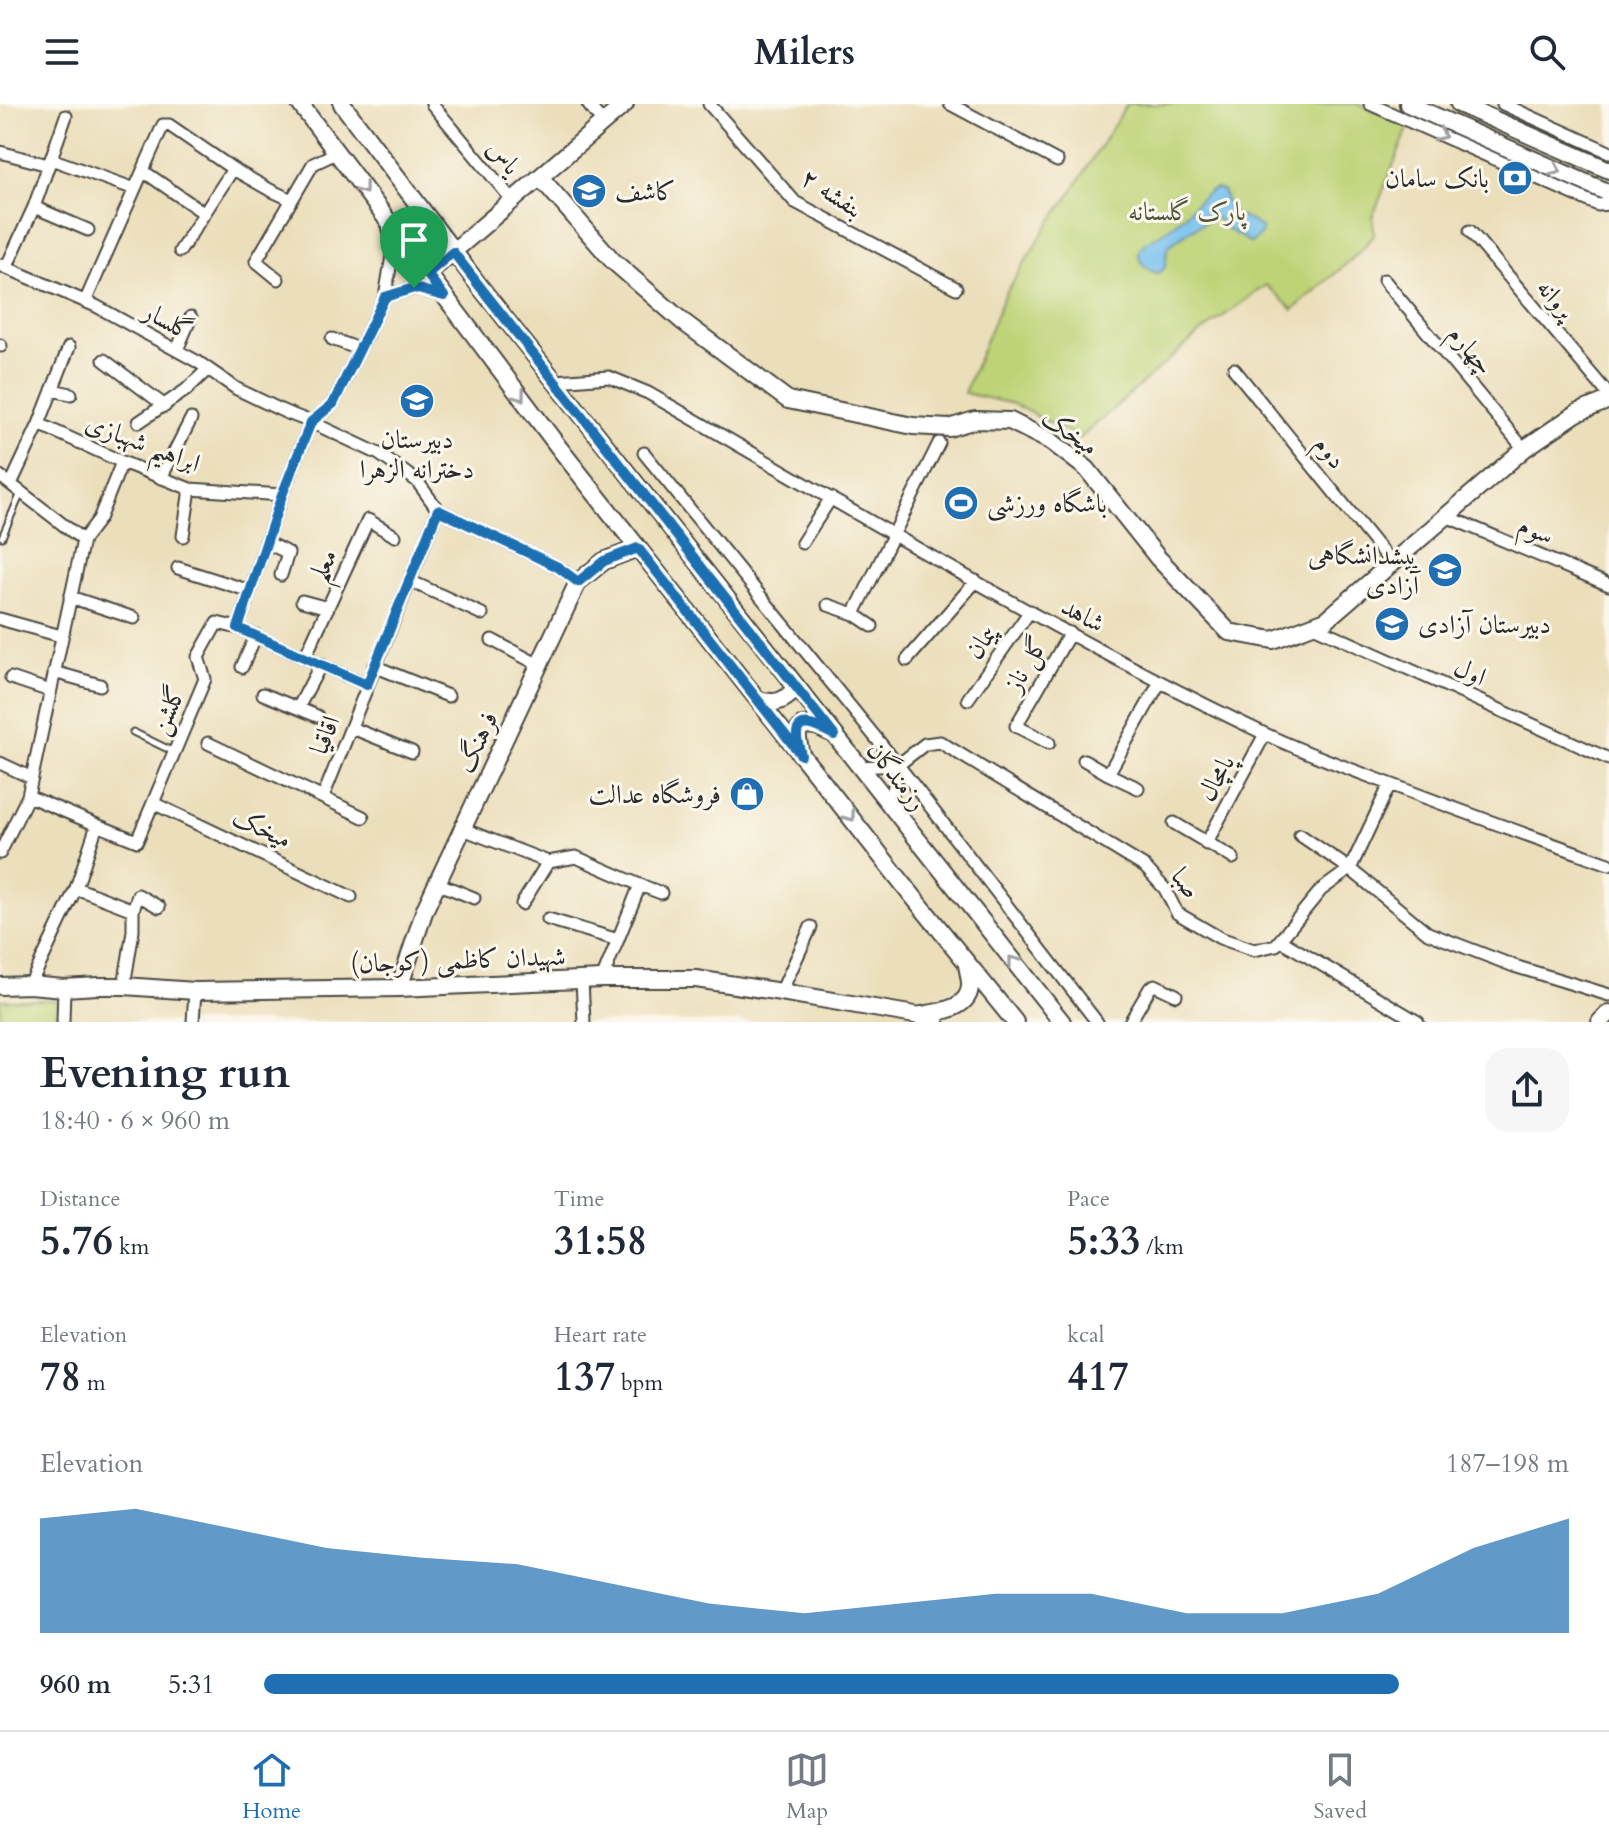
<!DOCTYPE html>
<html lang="en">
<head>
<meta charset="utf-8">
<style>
  body { margin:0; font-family:Cardo,Amiri,serif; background:#f6f6f7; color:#1f2937; height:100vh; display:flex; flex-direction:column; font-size:30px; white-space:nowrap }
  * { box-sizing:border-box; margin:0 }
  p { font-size:26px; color:#747a83 }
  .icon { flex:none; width:44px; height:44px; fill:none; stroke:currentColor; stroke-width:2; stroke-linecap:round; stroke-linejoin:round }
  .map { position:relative; height:918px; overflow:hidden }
  .drawer { display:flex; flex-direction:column; background:#fff; flex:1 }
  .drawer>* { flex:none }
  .pin { position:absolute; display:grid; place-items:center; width:68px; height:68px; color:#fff; margin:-82px -34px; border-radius:50% 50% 50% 0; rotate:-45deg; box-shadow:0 0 8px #0007 }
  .pin .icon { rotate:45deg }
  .round { display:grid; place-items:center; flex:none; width:84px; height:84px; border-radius:24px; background:#f6f6f7 }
  .summary { display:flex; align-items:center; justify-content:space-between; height:136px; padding:0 40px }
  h1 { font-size:44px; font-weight:800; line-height:60px }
  .figures { display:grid; grid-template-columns:repeat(3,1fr); gap:12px; height:136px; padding:8px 40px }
  .figures div { display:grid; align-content:center }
  .figures b { font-size:40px; font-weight:800 }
  .figures small { font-size:22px; font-weight:400 }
  .figures p { font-size:22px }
  .chart { height:224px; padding:16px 40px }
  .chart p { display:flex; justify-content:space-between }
  .chart svg { width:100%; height:144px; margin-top:8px; fill:#1f6fb2; opacity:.7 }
  ul { padding:0 40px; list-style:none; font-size:26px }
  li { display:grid; grid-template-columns:128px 96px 1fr; align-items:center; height:60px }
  li i { height:20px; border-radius:10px; background:#1f6fb2 }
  header { display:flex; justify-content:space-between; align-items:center; height:104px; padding:0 40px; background:#fff; font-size:36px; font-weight:800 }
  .dock { display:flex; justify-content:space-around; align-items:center; height:112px; border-top:2px solid #e0e1e3; background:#fff; font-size:22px; color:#747a83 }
  .dock a { display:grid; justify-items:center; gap:4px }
  .dock .selected { color:#1f6fb2 }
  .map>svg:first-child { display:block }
</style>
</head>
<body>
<header><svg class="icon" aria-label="menu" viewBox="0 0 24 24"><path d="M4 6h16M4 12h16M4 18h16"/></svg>Milers<svg class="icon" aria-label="search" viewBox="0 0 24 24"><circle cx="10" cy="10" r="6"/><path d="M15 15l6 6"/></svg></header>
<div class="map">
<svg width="1609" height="918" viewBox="0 0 1609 918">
  <rect width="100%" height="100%" fill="#fbf7ec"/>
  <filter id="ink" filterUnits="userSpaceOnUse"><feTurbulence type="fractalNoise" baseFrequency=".0125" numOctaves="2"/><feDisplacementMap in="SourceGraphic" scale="16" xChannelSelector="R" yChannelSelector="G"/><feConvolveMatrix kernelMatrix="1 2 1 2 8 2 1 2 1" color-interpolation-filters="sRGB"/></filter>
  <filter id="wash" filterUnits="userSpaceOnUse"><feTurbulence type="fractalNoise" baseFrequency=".006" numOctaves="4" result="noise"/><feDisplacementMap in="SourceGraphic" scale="32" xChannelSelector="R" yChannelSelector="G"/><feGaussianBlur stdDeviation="1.8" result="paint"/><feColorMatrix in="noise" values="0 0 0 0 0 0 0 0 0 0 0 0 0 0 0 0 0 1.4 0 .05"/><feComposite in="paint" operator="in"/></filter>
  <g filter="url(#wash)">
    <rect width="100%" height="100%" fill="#ebdeba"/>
    <path fill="#bdd376" stroke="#747f50" stroke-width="2" d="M 1127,0 L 1360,0 L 1409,22 L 1373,112 L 1374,132 L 1353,154 L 1293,206 L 1266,181 L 1196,232 L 1080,334 L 1013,300 L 964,289 L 1004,192 L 1044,127 L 1070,91 Z
      M 0,896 L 57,896 L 55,918 L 0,918 Z"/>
    <path fill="#75c0ee" stroke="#50768c" stroke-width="2" d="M 1216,85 L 1223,87 C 1226,94 1226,102 1231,107 C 1240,115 1252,114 1262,125 L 1261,130 L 1251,139 L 1227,125 L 1217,114 C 1203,117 1178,134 1167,144 C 1165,155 1170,165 1157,169 C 1145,165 1132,153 1143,141 C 1148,136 1155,134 1160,130 C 1167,126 1174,120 1181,114 C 1192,105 1202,90 1216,85 Z"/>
  </g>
  <g filter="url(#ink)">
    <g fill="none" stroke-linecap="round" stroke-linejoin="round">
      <g stroke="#484640" stroke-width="9">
        <path id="lane" d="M 2,433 L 21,389
          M 133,628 L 174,648"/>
      </g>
      <g stroke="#484640" stroke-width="15">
        <path id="street" d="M 432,0 L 513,97
          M 588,0 L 603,19
          M 709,0 L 795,98 L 956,184
          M 950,0 L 1057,57
          M 1370,0 L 1598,101 L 1609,100
          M 1503,0 L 1609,48
          M 0,48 L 48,61
          M 51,55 L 135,85
          M 143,67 L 204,109
          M 34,103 L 88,126
          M 1470,127 L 1609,291
          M 180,147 L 233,65 L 270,86 L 292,96
          M 0,161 L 96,202 L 198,258 L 237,285 L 285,308 L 311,318 L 379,350 L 417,377 L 438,406 L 558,463 L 578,478
          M 6,164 L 34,103 L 66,12
          M 278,175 L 256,157 L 313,60 L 336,49
          M 1384,176 L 1524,345
          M 385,193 L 414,184 L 444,192
          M 85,198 L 163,21 L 169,21 L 233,65
          M 332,235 L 359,245
          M 0,241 L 1,242
          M 177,246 L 191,213
          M 104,256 L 165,302
          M 1234,265 L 1392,460
          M 556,277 L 609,273 L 648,289 C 851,405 1052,528 1263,629 C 1307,650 1353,666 1398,683 C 1468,710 1538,735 1609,760
          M 52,286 L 71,290
          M 139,318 L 186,286 L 208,265
          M 39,320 L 122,358 L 190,385 L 282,391
          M 644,349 L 898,661 L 1097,918
          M 0,372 L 83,436
          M 161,374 L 191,315
          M 11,380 L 39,320 L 69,243
          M 1446,412 L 1609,481
          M 183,432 L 190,385
          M 266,438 L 288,449 L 281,471
          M 802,439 L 831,394
          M 178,464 L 250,487
          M 410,477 L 482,510
          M 70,493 L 134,514
          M 302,497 L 328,504
          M 828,501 L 854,510 L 872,522
          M 854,510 L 939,339
          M 0,515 L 61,532
          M 1313,522 L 1609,655
          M 238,524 L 367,581
          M 492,536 L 539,561
          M 305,553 L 368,416 L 395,432
          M 907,556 L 976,477
          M 374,562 L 448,592
          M 242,563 L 256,531
          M 54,568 L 100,581
          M 11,574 L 50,587
          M 263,590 L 317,612
          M 968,595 L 1030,507
          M 298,604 L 321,560
          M 352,624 L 412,648
          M 208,639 L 363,713
          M 1049,639 L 1016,622 L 1070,529
          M 1084,656 L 1108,670 L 1138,684
          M 0,659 L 32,674
          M 859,663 L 898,661 L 925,640 L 940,638 L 1145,763 L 1165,785 L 1177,809 L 1220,834 L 1254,846 L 1276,841 L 1321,786 L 1350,765 L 1390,680
          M 1108,670 L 1160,578
          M 28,692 L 97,721
          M 323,693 L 438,406
          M 153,699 L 351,793
          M 890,703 L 898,661
          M 1174,719 L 1233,754
          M 463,725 L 548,758 L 576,753 L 640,781 L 602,875
          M 1300,731 L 1350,765 L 1428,829 L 1514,862 L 1609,891
          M 1206,740 L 1265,630
          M 0,749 L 28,692 L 83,436 L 99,415 L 122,358
          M 437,779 L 474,794
          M 640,781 L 661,789
          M 76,784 L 133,806
          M 522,800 L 548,758
          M 548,815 L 618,836
          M 1280,836 L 1418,918
          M 582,876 L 584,918
          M 30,881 L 76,784 L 97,721 L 137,737 L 205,575 L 198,553 L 217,519 L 238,524 L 282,391 L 311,318 L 333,300 L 385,193 L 393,146 L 388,121
          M 124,882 L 133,827 L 133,806 L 138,791 L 159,803
          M 781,888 L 811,823
          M 63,918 L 64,884
          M 193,918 L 195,887
          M 1130,918 L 1150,884 L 1155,881 L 1176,891"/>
      </g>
      <g stroke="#484640" stroke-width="20">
        <path id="secondary" d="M 300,0 L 560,345 L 911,790 L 1015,918
          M 342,0 L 481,184 L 1062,918
          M 1408,0 L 1609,89
          M 1459,0 L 1609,66
          M 540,73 L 613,157 L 682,217 L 788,296 L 913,322 L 949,324 L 975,316 L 1010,317 L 1052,338 L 1087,365 L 1158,454 L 1229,528 L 1273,536 L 1326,516 L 1524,345 L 1577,309 L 1609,296
          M 427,170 L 625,0
          M 758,596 C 774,600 783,599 794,586 L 791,577
          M 800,648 C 799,637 794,629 803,621 L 817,622 L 829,628
          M 0,882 L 30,881 L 64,884 L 98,882 L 124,882 L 195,887 L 399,884 L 602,875 L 696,875 L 781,888 L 915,911 L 936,918
          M 399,884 L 425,805 L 578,478 L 604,457 L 638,444
          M 921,911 C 939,908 971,905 970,880 C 970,874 968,867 967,861
          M 1600,918 L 1609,909"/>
      </g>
      <use href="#lane" stroke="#fff" stroke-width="5"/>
      <use href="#street" stroke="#fff" stroke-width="11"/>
      <use href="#secondary" stroke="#fff" stroke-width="16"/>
    </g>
    <defs><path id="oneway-chevron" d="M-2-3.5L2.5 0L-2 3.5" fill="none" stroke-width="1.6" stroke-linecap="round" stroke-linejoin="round" transform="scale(2)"/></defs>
    <g stroke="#a0a0a0">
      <use href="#oneway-chevron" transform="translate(1441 31) rotate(24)"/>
      <use href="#oneway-chevron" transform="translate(1556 66) rotate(24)"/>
      <use href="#oneway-chevron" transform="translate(363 85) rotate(53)"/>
      <use href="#oneway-chevron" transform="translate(520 292) rotate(53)"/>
      <use href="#oneway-chevron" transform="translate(850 712) rotate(52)"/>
      <use href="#oneway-chevron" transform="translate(1013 857) rotate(-128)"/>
    </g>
  </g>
  <g fill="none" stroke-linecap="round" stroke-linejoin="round" filter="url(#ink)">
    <g stroke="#fff" stroke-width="16">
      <path id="route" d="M 453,148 L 481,184 L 834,631 C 826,627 796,609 797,632 C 797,638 800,645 801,651 L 638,444 L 604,457 L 578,478 L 558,463 L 438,406 L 367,581 L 238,524 L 282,391 L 311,318 L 333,300 L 385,193 L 414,184 L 444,192 L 427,170 Z"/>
    </g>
    <use href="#route" stroke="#1f6fb2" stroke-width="10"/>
  </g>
  <defs>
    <g id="bank-disc" transform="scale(1.8)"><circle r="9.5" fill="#1f6fb2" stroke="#fbf7ec"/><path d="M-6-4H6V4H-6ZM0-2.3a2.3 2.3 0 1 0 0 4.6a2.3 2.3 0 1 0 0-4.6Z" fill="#fff"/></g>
    <g id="school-disc" transform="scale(1.8)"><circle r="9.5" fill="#1f6fb2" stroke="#fbf7ec"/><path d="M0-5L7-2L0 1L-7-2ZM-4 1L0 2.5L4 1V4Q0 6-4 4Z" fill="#fff"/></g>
    <g id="stadium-disc" transform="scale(1.8)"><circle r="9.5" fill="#1f6fb2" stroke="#fbf7ec"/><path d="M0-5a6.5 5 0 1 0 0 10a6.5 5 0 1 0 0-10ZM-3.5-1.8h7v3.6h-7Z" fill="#fff"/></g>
    <g id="shop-disc" transform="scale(1.8)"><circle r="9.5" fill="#1f6fb2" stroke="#fbf7ec"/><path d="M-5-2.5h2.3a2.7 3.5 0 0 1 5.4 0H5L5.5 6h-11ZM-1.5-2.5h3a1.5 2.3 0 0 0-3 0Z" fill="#fff"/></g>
  </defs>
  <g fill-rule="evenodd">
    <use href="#bank-disc" x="1515" y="74"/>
    <use href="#school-disc" x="589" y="87"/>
    <use href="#school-disc" x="417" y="297"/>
    <use href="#stadium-disc" x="961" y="399"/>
    <use href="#school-disc" x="1445" y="466"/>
    <use href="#school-disc" x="1392" y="520"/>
    <use href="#shop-disc" x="747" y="690"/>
  </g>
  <g text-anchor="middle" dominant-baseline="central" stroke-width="6" stroke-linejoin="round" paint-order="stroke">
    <g font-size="26" fill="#2b2b2b" stroke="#fbf7ec">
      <text transform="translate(504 53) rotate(50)">یاس</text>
      <text transform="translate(832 89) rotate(33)">بنفشه ۲</text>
      <text transform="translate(1556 195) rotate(50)">پروانه</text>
      <text transform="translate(168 217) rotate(28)">گلسار</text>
      <text transform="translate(1471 246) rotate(50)">چهارم</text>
      <text transform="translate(1070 328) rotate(35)">میخک</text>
      <text transform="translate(143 339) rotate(21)">ابراهیم شهبازی</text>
      <text transform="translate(1330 348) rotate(51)">دوم</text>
      <text transform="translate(1536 426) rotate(23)">سوم</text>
      <text transform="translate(323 461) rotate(-65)">معلم</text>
      <text transform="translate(1083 511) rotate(29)">شاهد</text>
      <text transform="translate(981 538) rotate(-55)">پیمان</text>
      <text transform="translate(1026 560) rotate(-60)">گل ناز</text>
      <text transform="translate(1470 568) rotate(24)">اول</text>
      <text transform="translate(168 606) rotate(-67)">گلشن</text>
      <text transform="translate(325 631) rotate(-68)">اقاقیا</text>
      <text transform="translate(477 638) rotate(-65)">فرهنگ</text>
      <text transform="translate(897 672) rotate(52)">رزمندگان</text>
      <text transform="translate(1216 674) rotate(-61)">پامچال</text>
      <text transform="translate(262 724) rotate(25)">میخک</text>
      <text transform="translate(1186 779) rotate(53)">صبا</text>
      <text transform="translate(458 856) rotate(-2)">شهیدان کاظمی (کوجان)</text>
    </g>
    <g font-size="26" fill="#2b2b2b" stroke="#fbf7ec" text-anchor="end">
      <text x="1489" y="74">بانک سامان</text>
      <text x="615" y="87" text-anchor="start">کاشف</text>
      <text x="417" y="335" text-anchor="middle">دبيرستان<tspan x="417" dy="30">دخترانه الزهرا</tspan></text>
      <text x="987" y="399" text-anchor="start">باشگاه ورزشی</text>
      <text x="1419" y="451">پیشدانشگاهی<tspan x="1419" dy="30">آزادی</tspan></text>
      <text x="1418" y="520" text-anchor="start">دبیرستان آزادی</text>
      <text x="721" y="690">فروشگاه عدالت</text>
    </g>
    <g font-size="26" fill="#50553e" stroke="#fbf7ec">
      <text x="1187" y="107">پارک گلستانه</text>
    </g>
  </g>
</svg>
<div class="pin" style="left:414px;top:184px;background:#1e9e55"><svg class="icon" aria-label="arrive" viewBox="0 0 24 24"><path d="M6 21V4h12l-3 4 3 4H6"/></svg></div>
</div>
<section class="drawer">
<div class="summary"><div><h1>Evening run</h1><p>18:40 · 6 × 960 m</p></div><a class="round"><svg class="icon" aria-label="share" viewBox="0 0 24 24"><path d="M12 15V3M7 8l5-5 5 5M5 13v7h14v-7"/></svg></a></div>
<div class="figures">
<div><p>Distance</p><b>5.76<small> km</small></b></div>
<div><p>Time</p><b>31:58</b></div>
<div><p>Pace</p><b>5:33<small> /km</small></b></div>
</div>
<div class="figures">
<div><p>Elevation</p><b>78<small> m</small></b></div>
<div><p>Heart rate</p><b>137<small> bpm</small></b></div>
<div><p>kcal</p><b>417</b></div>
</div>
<div class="chart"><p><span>Elevation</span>187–198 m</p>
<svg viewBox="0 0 160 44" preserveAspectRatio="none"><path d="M0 44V9L10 6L20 12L30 18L40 21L50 23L60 29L70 35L80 38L90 35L100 32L110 32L120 38L130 38L140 32L150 18L160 9V44z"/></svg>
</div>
<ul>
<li><b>960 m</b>5:31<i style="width:87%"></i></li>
</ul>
</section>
<nav class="dock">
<a class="selected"><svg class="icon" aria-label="home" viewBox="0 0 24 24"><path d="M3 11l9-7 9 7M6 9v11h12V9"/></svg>Home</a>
<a><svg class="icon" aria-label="map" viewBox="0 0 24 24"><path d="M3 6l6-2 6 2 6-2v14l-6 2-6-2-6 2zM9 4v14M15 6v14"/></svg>Map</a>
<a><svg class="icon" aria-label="saved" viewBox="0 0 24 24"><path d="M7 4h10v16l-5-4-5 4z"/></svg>Saved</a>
</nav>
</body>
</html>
